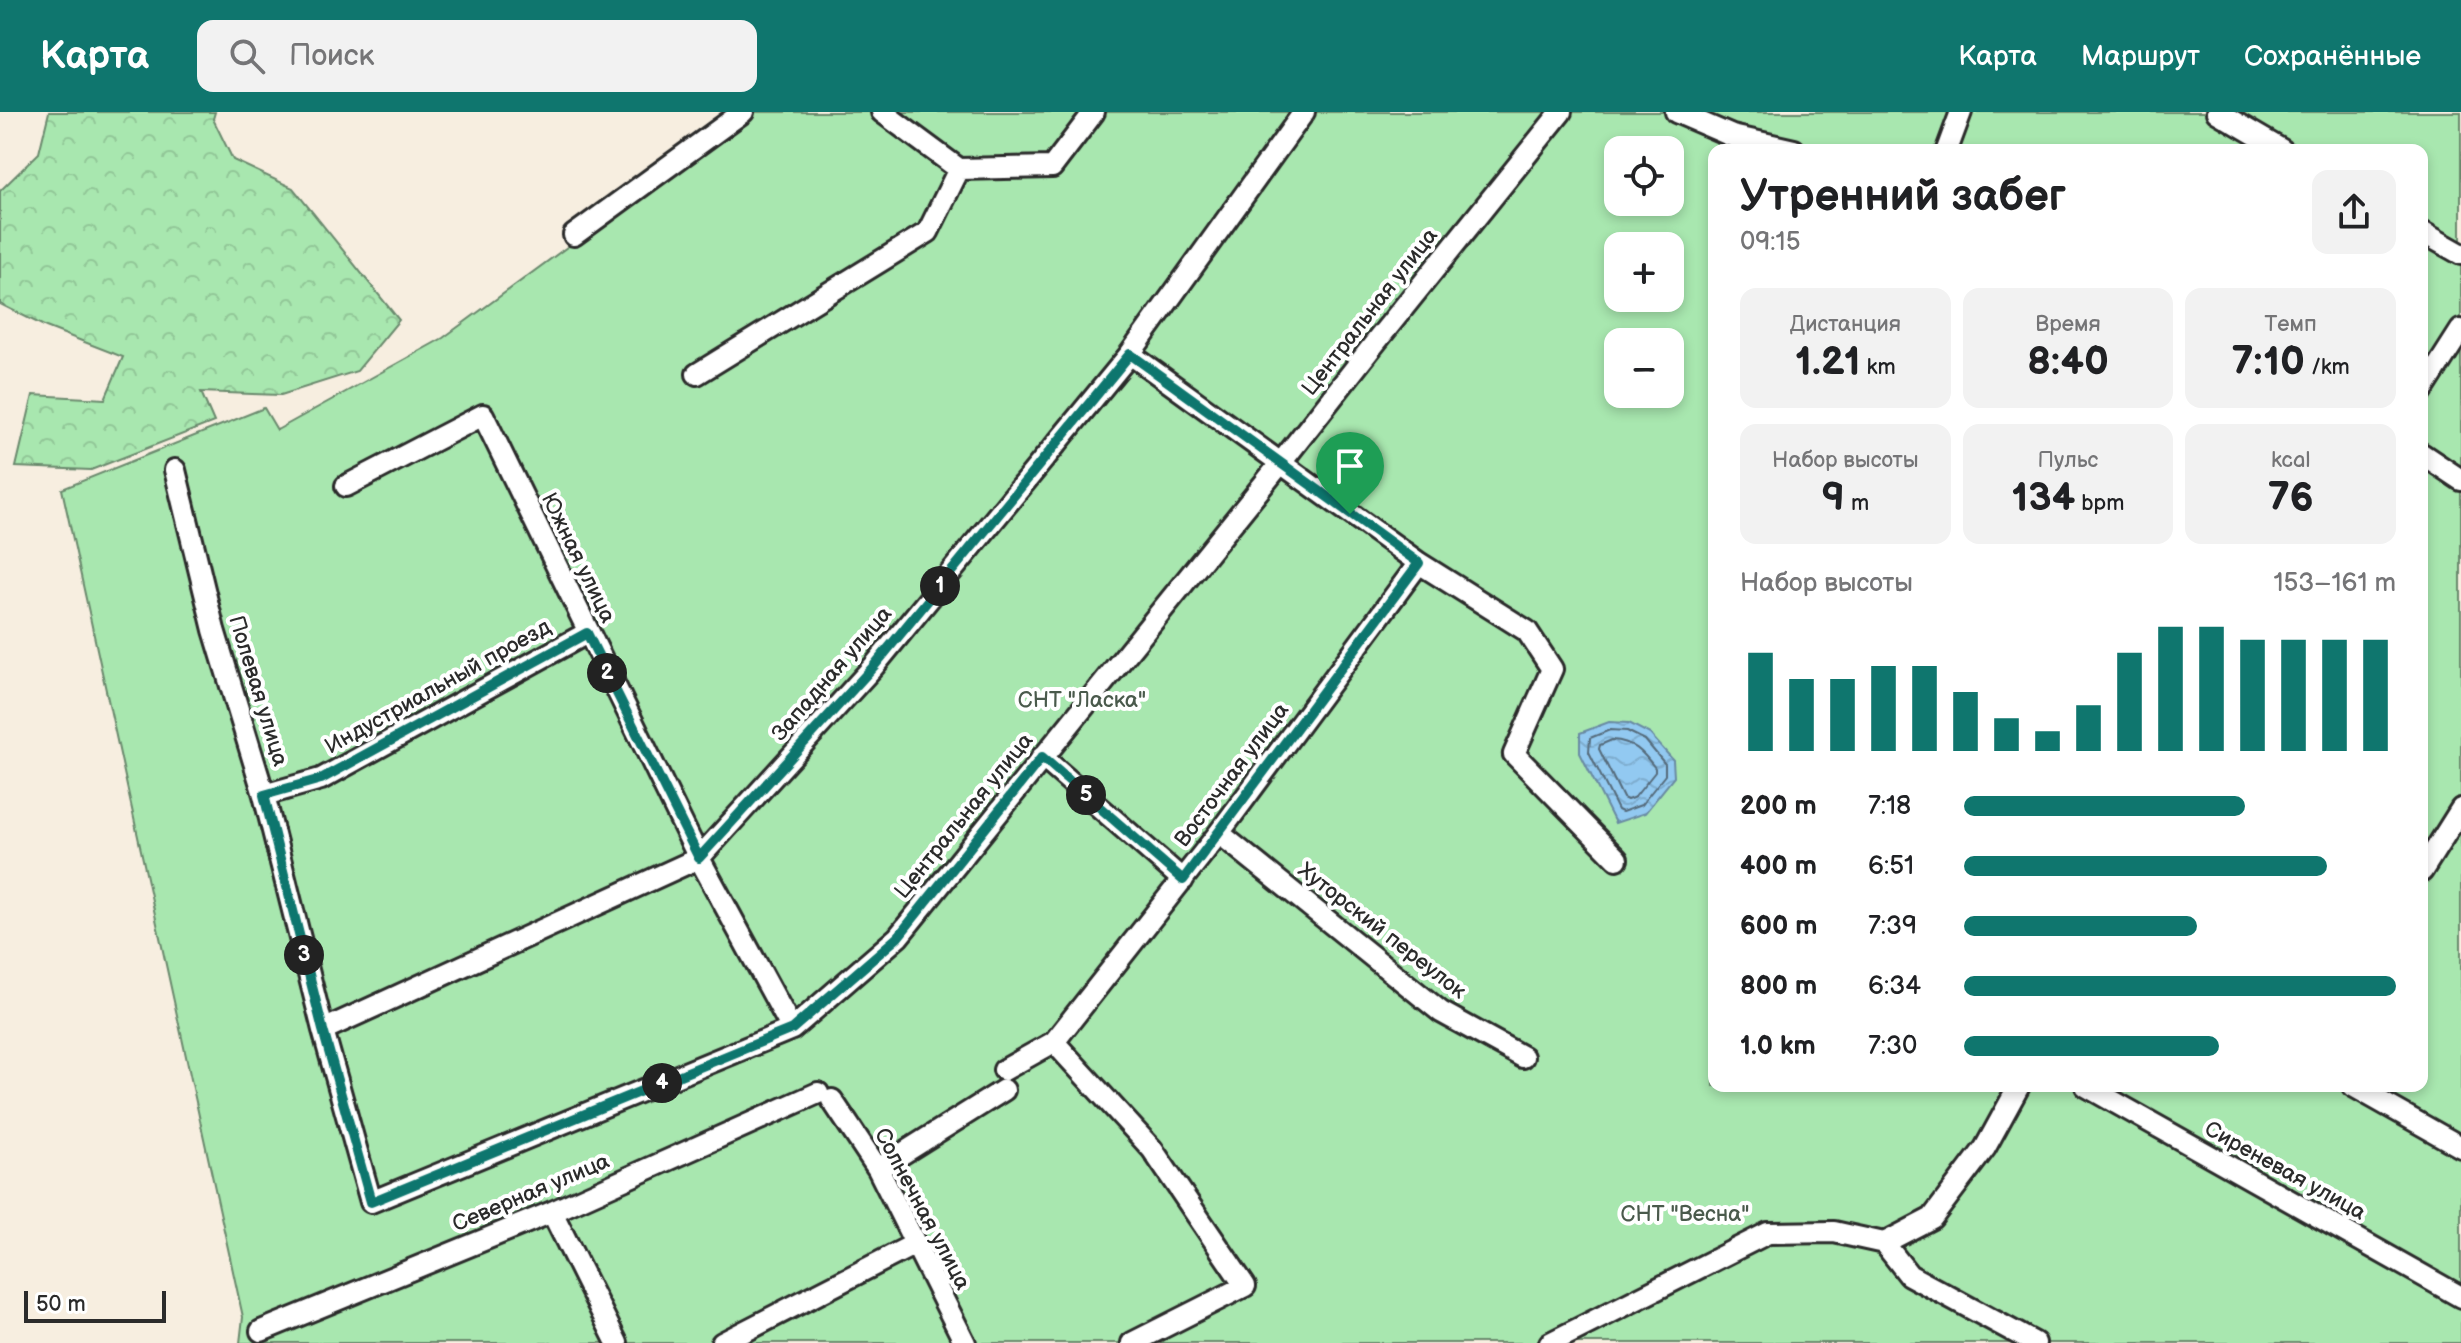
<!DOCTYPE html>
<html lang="ru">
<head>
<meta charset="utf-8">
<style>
  body { margin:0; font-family:"Balsamiq Sans",sans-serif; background:#f2f2f2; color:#202124; height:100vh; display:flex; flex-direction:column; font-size:30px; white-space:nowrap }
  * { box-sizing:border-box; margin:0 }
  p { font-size:26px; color:#757577 }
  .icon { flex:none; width:44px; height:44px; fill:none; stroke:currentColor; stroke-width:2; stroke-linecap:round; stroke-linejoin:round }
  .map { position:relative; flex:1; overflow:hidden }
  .panel { position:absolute; left:1708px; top:32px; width:720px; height:948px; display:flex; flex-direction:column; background:#fff; border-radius:16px; box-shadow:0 4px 12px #0003 }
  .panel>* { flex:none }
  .tools { position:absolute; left:1604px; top:24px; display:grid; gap:16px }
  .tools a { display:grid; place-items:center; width:80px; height:80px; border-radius:16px; background:#fff; box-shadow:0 4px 12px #0003; font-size:40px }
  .scale { position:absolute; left:24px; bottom:20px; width:142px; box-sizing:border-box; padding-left:8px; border:4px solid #2b2b2b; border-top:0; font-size:22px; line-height:28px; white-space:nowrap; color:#2b2b2b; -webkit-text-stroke:6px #fff; paint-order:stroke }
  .pin { position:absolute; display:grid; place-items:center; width:68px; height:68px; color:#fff; margin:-82px -34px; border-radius:50% 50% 50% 0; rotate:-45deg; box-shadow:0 0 8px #0007 }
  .pin .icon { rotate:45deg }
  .km { position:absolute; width:40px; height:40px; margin:-20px; border-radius:50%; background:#222; color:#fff; font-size:22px; line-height:40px; text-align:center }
  .round { display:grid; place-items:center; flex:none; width:84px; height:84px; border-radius:16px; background:#f2f2f2 }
  .summary { display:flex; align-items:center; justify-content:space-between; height:136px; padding:0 32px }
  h1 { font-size:44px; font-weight:700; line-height:60px }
  .stats { display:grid; grid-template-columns:repeat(3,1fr); gap:12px; height:136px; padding:8px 32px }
  .stats div { display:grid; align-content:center; border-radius:16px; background:#f2f2f2; text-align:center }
  .stats b { font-size:40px; font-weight:700 }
  .stats small { font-size:22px; font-weight:400 }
  .stats p { font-size:22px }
  .chart { height:224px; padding:16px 32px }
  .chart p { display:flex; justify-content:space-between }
  .chart svg { width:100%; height:144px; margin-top:8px; stroke:#0f766e; stroke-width:6 }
  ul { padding:0 32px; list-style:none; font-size:26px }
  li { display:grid; grid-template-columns:128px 96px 1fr; align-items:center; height:60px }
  li i { height:20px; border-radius:10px; background:#0f766e }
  header { display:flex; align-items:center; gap:48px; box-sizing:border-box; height:112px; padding:0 40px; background:#0f766e; color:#fff }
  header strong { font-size:38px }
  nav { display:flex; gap:44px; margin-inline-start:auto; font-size:28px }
  .search { width:560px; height:72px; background:#f2f2f2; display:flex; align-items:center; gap:20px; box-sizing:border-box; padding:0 28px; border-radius:16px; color:#757577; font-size:30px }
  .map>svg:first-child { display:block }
</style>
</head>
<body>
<header>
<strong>Карта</strong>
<div class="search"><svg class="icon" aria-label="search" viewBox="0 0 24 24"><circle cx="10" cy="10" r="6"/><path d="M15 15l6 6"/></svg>Поиск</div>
<nav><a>Карта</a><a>Маршрут</a><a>Сохранённые</a></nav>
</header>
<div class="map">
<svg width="2461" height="1231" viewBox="0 0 2461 1231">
  <defs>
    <pattern id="forest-crowns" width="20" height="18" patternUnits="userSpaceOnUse" patternTransform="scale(2)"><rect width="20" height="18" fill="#a8e7af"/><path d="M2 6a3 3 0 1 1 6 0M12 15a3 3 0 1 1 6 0" fill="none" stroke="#91c697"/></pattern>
    <pattern id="water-waves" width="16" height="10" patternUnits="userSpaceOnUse" patternTransform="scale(2)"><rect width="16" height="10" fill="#92c9f1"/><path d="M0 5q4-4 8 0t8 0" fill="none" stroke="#7eadcf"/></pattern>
  </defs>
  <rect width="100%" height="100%" fill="#f7eee0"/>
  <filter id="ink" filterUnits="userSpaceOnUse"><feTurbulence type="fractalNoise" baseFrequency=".0125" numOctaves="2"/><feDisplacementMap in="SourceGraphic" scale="16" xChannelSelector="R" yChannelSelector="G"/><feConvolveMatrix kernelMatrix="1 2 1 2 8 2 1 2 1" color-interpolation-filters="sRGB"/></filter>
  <g filter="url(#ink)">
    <path fill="#a8e7af" stroke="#6a896d" stroke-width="2" fill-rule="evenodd" d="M 751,0 L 2461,0 L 2461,1231 L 240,1231 L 243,1205 L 62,377 L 264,296 L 277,318 L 443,226 ZM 1618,38 L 1670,38 L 1670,90 L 1618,90 ZM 1714,38 L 2422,38 L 2422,974 L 1714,974 ZM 1618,134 L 1670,134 L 1670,186 L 1618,186 ZM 1618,230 L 1670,230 L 1670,282 L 1618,282 Z"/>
    <path fill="url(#forest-crowns)" stroke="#6a896d" stroke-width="2" d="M 49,0 L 215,0 L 213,7 L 233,48 L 293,76 L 399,208 L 357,259 L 281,283 L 201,280 L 214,310 L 91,358 L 16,355 L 33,283 L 105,287 L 123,245 L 46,215 L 0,192 L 0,79 L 39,41 Z"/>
    <path fill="url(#water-waves)" stroke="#698aa2" stroke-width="2" d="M 1609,610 L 1629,611 L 1650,622 L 1673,648 L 1674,665 L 1645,701 L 1615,711 L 1580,641 L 1580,621 Z"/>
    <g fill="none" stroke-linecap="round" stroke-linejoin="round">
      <path stroke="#546a7a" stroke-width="2" d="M 1610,618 L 1627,619 L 1645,628 L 1665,652 L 1665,663 L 1641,693 L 1622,700 L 1618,698 L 1589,640 L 1590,626 Z
        M 1612,628 C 1633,629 1643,640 1655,656 L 1655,660 L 1635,685 L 1627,688 L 1623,686 L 1599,637 L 1600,633 Z"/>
      <g stroke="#2b2b2b" stroke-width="26">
        <path id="minor" d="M 882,0 L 959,57 L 1052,55 L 1094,0
          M 1676,0 L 1732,24 L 1794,38
          M 2217,0 L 2282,38
          M 1947,38 L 1961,0
          M 2422,120 L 2461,142
          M 574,123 L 743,0
          M 1130,242 L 1419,451 L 1527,519 L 1552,557 L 1514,642 L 1617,747
          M 697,262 L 928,120 L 959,57
          M 2422,279 L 2461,218
          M 2422,342 L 2461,368
          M 175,358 L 214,518 L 264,683 L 323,918 L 371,1090 L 792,917 L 898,825 L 1280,352 L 1375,231 L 1561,0
          M 346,374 L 483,303 L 699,746 L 792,917
          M 1042,645 L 1183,768
          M 264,683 L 321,667 L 587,521
          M 1219,721 L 1441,900 L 1523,945
          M 2422,759 L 2461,697
          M 323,918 L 699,746 L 874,554 L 1130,242 L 1304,0
          M 1054,930 L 1152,1037 L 1245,1174 L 1132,1231
          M 1004,958 L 1054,930 L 1219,721 L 1419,451
          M 2086,974 L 2461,1185
          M 2353,974 L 2461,1035
          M 832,988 L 878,1057 L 965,1231
          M 878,1057 L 1004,978
          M 552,1100 L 617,1231
          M 1884,1131 L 1932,1106 L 1985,1036 L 2019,974
          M 1884,1131 L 1909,1163 L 2035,1231
          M 261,1219 L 552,1100 L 818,981
          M 722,1231 L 915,1132
          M 1550,1231 L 1768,1121 L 1834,1120 L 1884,1131"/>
      </g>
      <use href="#minor" stroke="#fff" stroke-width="20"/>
    </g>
  </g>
  <g fill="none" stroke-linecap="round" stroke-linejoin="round" filter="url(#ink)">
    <g stroke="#fff" stroke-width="16">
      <path id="route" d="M 1130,242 L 1419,451 L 1183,768 L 1042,645 L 898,825 L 792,917 L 371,1090 L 323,918 L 264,683 L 321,667 L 587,521 L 699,746 L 874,554 Z"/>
    </g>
    <use href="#route" stroke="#0f766e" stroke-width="10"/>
  </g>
  <g text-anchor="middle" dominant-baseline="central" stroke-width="8" stroke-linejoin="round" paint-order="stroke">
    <g font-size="22" fill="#2b2b2b" stroke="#fff">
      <text transform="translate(1370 200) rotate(-52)">Центральная улица</text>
      <text transform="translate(578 446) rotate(64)">Южная улица</text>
      <text transform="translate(832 562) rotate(-49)">Западная улица</text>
      <text transform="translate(438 575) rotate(-29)">Индустриальный проезд</text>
      <text transform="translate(258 579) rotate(73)">Полевая улица</text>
      <text transform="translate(1232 663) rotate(-53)">Восточная улица</text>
      <text transform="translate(964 704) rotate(-51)">Центральная улица</text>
      <text transform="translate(1382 819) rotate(38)">Хуторский переулок</text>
      <text transform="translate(2285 1059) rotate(29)">Сиреневая улица</text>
      <text transform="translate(531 1081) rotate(-23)">Северная улица</text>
      <text transform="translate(922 1097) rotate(62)">Солнечная улица</text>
    </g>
    <g font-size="22" fill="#4a5a4c" stroke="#fff">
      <text x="1082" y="588">СНТ "Ласка"</text>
      <text x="1685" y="1102">СНТ "Весна"</text>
    </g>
  </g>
</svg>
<div class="tools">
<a><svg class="icon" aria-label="locate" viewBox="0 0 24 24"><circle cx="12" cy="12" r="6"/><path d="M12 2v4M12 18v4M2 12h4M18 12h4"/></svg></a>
<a>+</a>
<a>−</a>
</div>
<div class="scale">50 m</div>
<div class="pin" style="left:1350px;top:402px;background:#1e9e55"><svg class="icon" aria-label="arrive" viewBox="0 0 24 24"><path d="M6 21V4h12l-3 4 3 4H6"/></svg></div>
<b class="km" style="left:940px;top:474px">1</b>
<b class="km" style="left:607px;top:561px">2</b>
<b class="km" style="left:304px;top:843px">3</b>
<b class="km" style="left:662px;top:971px">4</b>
<b class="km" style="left:1086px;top:683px">5</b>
<section class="panel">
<div class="summary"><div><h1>Утренний забег</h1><p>09:15</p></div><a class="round"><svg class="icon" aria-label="share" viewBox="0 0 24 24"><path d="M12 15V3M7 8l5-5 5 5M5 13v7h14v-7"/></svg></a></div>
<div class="stats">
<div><p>Дистанция</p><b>1.21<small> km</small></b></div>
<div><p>Время</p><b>8:40</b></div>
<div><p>Темп</p><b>7:10<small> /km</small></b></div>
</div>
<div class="stats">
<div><p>Набор высоты</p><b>9<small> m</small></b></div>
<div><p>Пульс</p><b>134<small> bpm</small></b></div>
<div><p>kcal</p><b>76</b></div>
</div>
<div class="chart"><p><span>Набор высоты</span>153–161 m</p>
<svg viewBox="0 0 160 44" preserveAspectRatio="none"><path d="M5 44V14M15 44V22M25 44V22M35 44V18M45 44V18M55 44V26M65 44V34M75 44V38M85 44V30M95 44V14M105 44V6M115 44V6M125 44V10M135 44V10M145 44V10M155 44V10"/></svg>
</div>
<ul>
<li><b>200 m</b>7:18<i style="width:65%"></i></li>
<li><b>400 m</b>6:51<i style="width:84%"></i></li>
<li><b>600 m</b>7:39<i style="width:54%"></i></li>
<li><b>800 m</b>6:34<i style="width:100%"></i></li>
<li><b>1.0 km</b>7:30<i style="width:59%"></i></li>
</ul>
</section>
</div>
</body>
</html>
